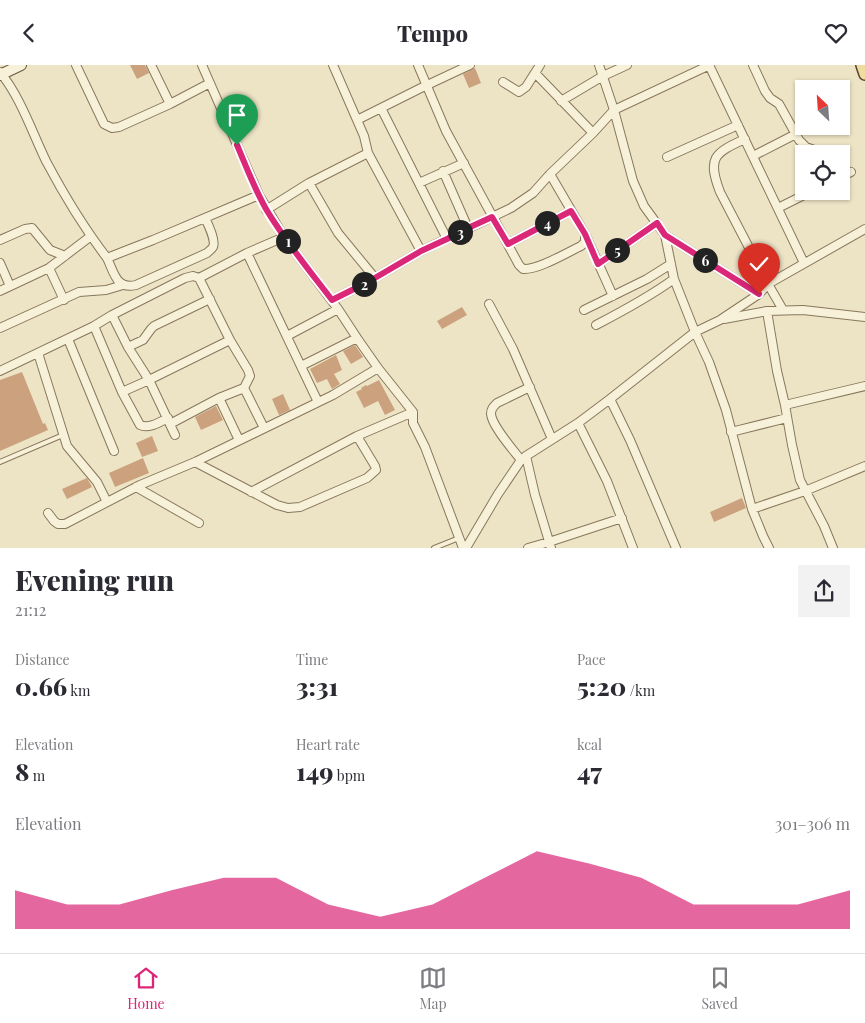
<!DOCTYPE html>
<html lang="en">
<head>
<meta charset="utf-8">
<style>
  body { margin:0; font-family:"Playfair Display",serif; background:#f2f2f3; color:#2b2b33; height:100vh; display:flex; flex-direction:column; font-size:19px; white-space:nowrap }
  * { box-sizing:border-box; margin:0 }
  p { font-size:16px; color:#7c7c81 }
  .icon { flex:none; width:28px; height:28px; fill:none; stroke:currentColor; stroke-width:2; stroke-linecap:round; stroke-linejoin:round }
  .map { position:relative; height:483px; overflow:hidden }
  .details { display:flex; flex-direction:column; background:#fff; flex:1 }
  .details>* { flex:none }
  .needle { width:32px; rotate:335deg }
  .controls { position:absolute; left:795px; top:15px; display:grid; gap:10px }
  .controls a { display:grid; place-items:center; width:55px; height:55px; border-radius:0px; background:#fff; box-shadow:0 1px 4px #0004; font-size:25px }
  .pin { position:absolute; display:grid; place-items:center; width:42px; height:42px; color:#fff; margin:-51px -21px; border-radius:50% 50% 50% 0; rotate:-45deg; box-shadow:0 0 5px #0007 }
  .pin .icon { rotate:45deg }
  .km { position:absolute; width:25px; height:25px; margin:-12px; border-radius:50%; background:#222; color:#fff; font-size:14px; line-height:25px; text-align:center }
  .round { display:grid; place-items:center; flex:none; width:52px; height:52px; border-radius:0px; background:#f2f2f3 }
  .overview { display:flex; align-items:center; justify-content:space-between; height:85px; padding:0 15px }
  h1 { font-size:28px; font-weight:800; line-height:38px }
  .metrics { display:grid; grid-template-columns:repeat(3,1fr); gap:8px; height:85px; padding:5px 15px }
  .metrics div { display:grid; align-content:center }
  .metrics b { font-size:25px; font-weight:800 }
  .metrics small { font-size:14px; font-weight:400 }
  .metrics p { font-size:14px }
  .chart { height:140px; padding:10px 15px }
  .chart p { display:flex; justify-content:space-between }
  .chart svg { width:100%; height:90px; margin-top:5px; fill:#db2777; opacity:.7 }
  header { display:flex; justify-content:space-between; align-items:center; height:65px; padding:0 15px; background:#fff; font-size:22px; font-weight:800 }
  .tabs { display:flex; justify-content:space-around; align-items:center; height:70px; border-top:1px solid #e1e1e2; background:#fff; font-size:14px; color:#7c7c81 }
  .tabs a { display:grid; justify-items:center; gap:2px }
  .tabs .selected { color:#db2777 }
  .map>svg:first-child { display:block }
</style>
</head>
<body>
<header><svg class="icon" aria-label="back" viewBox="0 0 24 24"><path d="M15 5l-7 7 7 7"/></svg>Tempo<svg class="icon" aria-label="heart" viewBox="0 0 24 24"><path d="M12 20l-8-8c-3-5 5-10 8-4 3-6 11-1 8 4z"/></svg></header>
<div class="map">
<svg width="865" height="483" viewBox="0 0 865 483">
  <rect width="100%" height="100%" fill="#ede4c6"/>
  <path fill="#cba27d" d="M 130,0 L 145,0 L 149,8 L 137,14 Z
    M 475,3 L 481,18 L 469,23 L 463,9 Z
    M 462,242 L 467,250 L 442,264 L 437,256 Z
    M 355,280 L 363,292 L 351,299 L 343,286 Z
    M 336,290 L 342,305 L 334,309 L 340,319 L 332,324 L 327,314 L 317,318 L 310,304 Z
    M 22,307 L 43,359 L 45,358 L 48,365 L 0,386 L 0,315 Z
    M 379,315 L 395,345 L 385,350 L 378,336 L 364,343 L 356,327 L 362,324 L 361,323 L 366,320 L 367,321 Z
    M 283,329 L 290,345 L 279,350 L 272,334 Z
    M 216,341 L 223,355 L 201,365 L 195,352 Z
    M 152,371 L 158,386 L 142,392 L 136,378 Z
    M 143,393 L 149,408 L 115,422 L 109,408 Z
    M 87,413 L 92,422 L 67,434 L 62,424 Z
    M 742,433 L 746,443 L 714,457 L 710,447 Z"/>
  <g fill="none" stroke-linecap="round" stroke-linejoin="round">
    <g stroke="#88775c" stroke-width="6">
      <path id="lane" d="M 0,397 L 63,370
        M 434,483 L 459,473"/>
    </g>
    <g stroke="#88775c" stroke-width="10">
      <path id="street" d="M 76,0 L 104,59 L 112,63 L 119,62 L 170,39 L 210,18
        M 151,0 L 170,39
        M 202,0 L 259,130 L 284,172 L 338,244 L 357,273 L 378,303 L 413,347 L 413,358 L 425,382 L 463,483
        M 333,0 L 364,71 L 368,88
        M 418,0 L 446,66 L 519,200 L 523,204 C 538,205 566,188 581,181 L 585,177 L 585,169 L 550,109
        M 599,0 L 614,45 L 633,116 L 644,141 L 665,170 L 674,214 L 695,267 L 709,297 L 726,345 L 752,444 L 763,471 L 769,483
        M 709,0 L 804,198
        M 753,0 L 765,26 L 770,33 L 779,39 L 799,75 L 806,82 L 814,85
        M 0,7 C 21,33 32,67 46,96 C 64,130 84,163 107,193 L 153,175 L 259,130
        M 535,8 L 593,68
        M 503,17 L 519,27 L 526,22 L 540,0
        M 561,36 L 603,11 L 627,0
        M 381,43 L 447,174
        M 357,55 L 423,22 L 470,0
        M 745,74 C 714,88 707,93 720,127 L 768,219 L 783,245
        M 753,91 L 796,69
        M 667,92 L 738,60
        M 443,106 L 468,163
        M 841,112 L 851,107
        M 309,118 L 338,168 L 375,213
        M 419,118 L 464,98
        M 778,143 L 812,126
        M 266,145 L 309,118 L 368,88 L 421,186
        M 665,170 L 759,229
        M 586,171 L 613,231
        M 0,175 L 25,164 L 32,163 L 50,185 L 65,191
        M 508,179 L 571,146
        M 247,188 L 318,337
        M 107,193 C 114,207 116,225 136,220 L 207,188 C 209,186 212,184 213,182 C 216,176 208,159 205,153
        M 0,198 L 10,221
        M 598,199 L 657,158
        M 49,203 L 64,235
        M 0,226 L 49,203 L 91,171
        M 332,235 L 368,217 L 421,186 L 511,143 L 533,128 L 550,109 L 593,68 L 614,45 L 710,0
        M 489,239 L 513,284 L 552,374
        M 584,245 L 647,214 L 671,199
        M 767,246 L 777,306 L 785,340 L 792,380 L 800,415 L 824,461 L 833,483
        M 112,250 L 128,282 L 149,315 L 175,370
        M 724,254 L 767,246 L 803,245 L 865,252
        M 596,260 C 623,246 649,232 674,214
        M 94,261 L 122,327 L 140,360 C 149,364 160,357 168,353
        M 0,263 L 79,227 L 106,225 L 123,220
        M 287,271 L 338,244
        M 68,274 L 114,386
        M 128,282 L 143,275 L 151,264 L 154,261 L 210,234
        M 38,288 L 67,381 L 97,417 L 107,437
        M 301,301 L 357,273
        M 0,306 L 94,261 L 112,250 L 185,213 L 193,211 L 199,213
        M 244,323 L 264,363
        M 122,327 L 149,315 L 230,275 L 199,213 L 247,188 L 284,172
        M 219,333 L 239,375
        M 610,334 L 630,375 L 676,483
        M 785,340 L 865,321
        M 578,358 L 607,416 L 633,483
        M 170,359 L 219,333 L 244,323 L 250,311 L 248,305 L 230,275
        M 731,367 L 787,353
        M 526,391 L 535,430 L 551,483
        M 521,395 C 514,386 492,361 491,349 C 491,344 493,342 497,338 L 530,322
        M 195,397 L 277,440 L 288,443 L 300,442 L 367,413 L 376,405 L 375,401 L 357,371
        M 136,422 L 199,458
        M 251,427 L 357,371 L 413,347
        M 752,444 L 805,426 L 865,401
        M 48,448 L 54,456 L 58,459 L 65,459 L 140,420 L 195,397 L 333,330 L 378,303
        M 466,483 L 498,429 L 521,395 L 526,391 L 578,358 L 610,334 L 695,267 L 720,255 L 759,229 L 768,219 L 865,164
        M 528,483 L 549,477 L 622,453"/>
    </g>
    <g stroke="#6a583f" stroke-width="12">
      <path id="secondary" d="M 0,10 L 21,0"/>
    </g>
    <g stroke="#564430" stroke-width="14">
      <path id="primary" d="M 862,0 L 865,9"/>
    </g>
    <use href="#lane" stroke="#f8f1d9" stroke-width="4"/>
    <use href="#street" stroke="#f8f1d9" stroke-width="8"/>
    <use href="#secondary" stroke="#f8f1d9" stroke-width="10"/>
    <use href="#primary" stroke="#efdc9f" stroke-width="11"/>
  </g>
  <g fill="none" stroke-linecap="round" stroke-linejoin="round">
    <g stroke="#fff" stroke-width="10">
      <path id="route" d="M 237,80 C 246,101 254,123 266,144 C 285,176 309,205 332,235 L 368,217 L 421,186 L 447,174 L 468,163 L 492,152 L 508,179 L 571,146 L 585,169 L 598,199 L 657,158 L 665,170 L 759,229"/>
    </g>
    <use href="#route" stroke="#db2777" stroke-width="6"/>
  </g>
</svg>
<div class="controls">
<a><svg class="needle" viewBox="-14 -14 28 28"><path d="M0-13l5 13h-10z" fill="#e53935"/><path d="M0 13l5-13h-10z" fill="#7c7c81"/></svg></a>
<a><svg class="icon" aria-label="locate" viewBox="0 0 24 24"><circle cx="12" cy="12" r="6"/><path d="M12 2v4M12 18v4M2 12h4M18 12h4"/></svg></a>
</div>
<div class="pin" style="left:237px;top:80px;background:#1e9e55"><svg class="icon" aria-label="arrive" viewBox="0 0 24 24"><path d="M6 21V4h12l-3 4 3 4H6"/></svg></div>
<div class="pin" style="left:759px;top:229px;background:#d93025"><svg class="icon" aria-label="check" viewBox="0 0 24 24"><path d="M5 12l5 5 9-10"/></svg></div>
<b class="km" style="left:288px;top:176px">1</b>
<b class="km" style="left:364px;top:219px">2</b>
<b class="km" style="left:460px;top:167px">3</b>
<b class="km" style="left:547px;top:158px">4</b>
<b class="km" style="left:617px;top:185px">5</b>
<b class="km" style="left:705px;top:195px">6</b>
</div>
<section class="details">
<div class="overview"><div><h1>Evening run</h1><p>21:12</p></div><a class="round"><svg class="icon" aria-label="share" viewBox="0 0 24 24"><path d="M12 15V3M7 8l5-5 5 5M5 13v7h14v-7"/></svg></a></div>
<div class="metrics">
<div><p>Distance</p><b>0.66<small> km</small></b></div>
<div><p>Time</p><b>3:31</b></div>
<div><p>Pace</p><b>5:20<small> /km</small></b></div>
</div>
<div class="metrics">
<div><p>Elevation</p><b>8<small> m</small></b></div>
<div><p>Heart rate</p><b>149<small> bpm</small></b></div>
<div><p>kcal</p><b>47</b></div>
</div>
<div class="chart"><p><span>Elevation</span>301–306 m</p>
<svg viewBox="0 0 160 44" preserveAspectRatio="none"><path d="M0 44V25L10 32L20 32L30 25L40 19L50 19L60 32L70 38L80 32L90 19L100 6L110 12L120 19L130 32L140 32L150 32L160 25V44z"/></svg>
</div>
</section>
<nav class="tabs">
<a class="selected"><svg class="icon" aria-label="home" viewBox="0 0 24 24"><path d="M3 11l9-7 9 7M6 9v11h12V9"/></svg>Home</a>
<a><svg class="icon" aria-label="map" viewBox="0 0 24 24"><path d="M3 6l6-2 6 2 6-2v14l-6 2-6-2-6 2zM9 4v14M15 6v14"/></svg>Map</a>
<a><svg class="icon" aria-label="saved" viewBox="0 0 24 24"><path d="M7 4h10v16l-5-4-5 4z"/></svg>Saved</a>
</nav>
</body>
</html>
